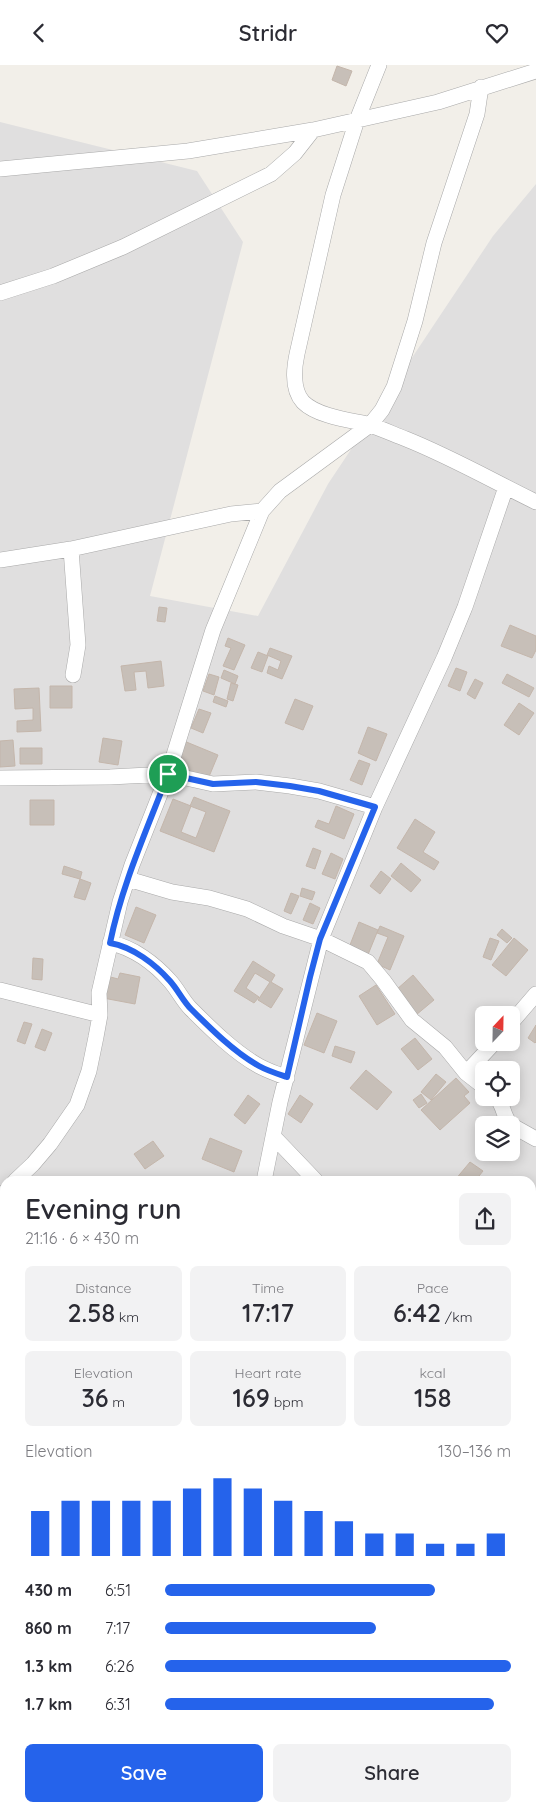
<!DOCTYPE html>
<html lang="en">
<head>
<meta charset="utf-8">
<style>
  body { margin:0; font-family:Quicksand,sans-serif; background:#f2f2f3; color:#2b2b33; height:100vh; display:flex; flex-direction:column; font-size:19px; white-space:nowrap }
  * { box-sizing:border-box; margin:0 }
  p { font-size:16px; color:#7c7c81 }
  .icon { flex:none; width:28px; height:28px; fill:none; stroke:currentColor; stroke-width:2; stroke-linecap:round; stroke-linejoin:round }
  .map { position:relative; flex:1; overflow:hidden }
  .sheet { position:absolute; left:0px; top:1111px; width:536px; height:636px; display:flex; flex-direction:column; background:#fff; border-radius:15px 15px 0 0; box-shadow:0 2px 12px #0003 }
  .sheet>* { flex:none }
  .needle { width:32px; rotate:22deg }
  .tools { position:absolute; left:475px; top:941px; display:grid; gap:10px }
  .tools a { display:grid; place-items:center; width:45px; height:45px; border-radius:8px; background:#fff; box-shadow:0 2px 12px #0003; font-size:25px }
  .pin { position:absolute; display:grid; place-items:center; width:42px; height:42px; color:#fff; margin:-21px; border:2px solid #fff; border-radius:50%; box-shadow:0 1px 5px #0007 }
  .round { display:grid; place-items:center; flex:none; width:52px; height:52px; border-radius:8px; background:#f2f2f3 }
  .summary { display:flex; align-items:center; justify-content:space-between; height:85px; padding:0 25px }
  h1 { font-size:28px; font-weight:600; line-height:38px }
  .metrics { display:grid; grid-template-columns:repeat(3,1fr); gap:8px; height:85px; padding:5px 25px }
  .metrics div { display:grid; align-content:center; border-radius:8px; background:#f2f2f3; text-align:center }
  .metrics b { font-size:25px; font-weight:600 }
  .metrics small { font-size:14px; font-weight:400 }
  .metrics p { font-size:14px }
  .chart { height:140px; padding:10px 25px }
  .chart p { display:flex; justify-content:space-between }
  .chart svg { width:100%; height:90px; margin-top:5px; stroke:#2563eb; stroke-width:6 }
  .button { display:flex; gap:10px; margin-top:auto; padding:10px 25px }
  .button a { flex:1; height:58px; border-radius:8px; background:#2563eb; color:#fff; font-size:20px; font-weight:600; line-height:58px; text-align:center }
  .button a+a { background:#f2f2f3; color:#2b2b33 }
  ul { padding:0 25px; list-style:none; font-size:16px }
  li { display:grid; grid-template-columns:80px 60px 1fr; align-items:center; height:38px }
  li i { height:12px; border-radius:6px; background:#2563eb }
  header { display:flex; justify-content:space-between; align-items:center; height:65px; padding:0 25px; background:#fff; font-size:22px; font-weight:600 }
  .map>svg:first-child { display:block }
</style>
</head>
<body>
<header><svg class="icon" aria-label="back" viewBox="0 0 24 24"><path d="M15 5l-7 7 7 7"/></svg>Stridr<svg class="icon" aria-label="heart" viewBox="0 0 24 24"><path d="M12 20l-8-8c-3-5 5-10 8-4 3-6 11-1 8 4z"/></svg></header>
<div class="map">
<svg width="536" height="1747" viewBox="0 0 536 1747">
  <rect width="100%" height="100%" fill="#f2efe9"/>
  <path fill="#e0dfdf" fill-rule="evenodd" d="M 0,57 L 197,106 L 243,177 L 150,531 L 258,551 L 328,419 L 493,171 L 536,119 L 536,1265 L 531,1269 L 531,1116 L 5,1116 L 5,1618 L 0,1617 ZM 484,950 L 511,950 L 511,978 L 484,978 ZM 484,1005 L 511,1005 L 511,1032 L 484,1032 ZM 484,1060 L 511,1060 L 511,1088 L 484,1088 Z"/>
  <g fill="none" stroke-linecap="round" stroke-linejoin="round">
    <path stroke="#aad3df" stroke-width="4.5" d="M 531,1531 L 536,1524
      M 307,1747 L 312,1742"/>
  </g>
  <path fill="#c7bfb8" stroke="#c4b6ab" d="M 337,1 L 352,6 L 346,21 L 332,15 Z
    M 159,542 L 167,543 L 165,557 L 157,556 Z
    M 510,560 L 536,571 L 536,585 L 532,593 L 501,581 Z
    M 228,573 L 245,580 L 234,605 L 223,601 L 231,583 L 225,581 Z
    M 270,583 L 292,591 L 282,614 L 267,608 L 269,601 L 278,605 L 281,596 L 267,590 Z
    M 258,587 L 268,591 L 262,607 L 251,603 Z
    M 161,596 L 164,621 L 148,623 L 146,606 L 134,607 L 136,625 L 125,626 L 121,601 Z
    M 456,603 L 467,607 L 460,626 L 448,621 Z
    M 224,605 L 238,611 L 235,619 L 221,613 Z
    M 209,609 L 219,612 L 214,630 L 203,626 Z
    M 507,609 L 534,623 L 529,632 L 502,618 Z
    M 475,614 L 483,618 L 475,634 L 467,629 Z
    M 231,618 L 238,620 L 233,636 L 227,634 Z
    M 50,621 L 72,621 L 72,643 L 50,643 Z
    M 39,623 L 41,666 L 17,667 L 17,656 L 33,655 L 33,643 L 15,644 L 14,624 Z
    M 215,631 L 228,636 L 226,642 L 213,637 Z
    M 295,634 L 313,641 L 303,665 L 285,658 Z
    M 519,638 L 534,648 L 519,670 L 504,660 Z
    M 199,644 L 211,648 L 203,668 L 191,663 Z
    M 368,662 L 387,669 L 376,696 L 358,688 Z
    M 103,673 L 122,676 L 118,700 L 99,697 Z
    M 13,675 L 15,701 L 0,702 L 0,676 Z
    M 184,676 L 218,690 L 208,714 L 174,700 Z
    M 20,683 L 42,683 L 42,699 L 20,699 Z
    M 359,695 L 370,699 L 362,720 L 350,715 Z
    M 194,732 L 230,746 L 214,787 L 160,766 L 173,734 L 191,741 L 181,767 L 196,773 L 206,747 L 190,741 Z
    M 30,735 L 54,735 L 54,760 L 30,760 Z
    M 336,741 L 354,749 L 344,774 L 315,762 L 318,755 L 329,759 Z
    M 415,754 L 435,767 L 423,787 L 439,797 L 434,805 L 397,783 Z
    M 313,783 L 321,786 L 315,804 L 306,801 Z
    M 331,788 L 343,794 L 335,814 L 322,809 Z
    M 401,798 L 421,815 L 411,827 L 391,811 Z
    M 64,801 L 82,807 L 80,814 L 62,809 Z
    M 381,806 L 391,814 L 380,829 L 370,821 Z
    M 80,814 L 91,818 L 85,835 L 74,832 Z
    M 302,823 L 315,827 L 312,835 L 300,831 Z
    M 291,828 L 299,831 L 291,849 L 284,846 Z
    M 310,838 L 320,843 L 313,859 L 303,855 Z
    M 136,842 L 156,850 L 144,878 L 125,870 Z
    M 359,857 L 378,865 L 367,892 L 348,885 Z
    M 380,861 L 404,871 L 390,905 L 377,899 L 388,872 L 377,868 Z
    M 502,864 L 512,873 L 507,878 L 497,870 Z
    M 490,873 L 499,876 L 491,895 L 483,892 Z
    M 514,873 L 528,885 L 506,911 L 492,900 Z
    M 33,893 L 43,894 L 42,915 L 32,914 Z
    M 253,896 L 275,910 L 271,917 L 283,924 L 271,943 L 258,935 L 270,917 L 255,908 L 246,923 L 259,932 L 254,938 L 234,926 Z
    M 120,908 L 140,912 L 135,939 L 103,933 L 107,911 L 118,914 Z
    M 413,910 L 434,935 L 416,950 L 396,925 Z
    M 376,920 L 395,949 L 377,960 L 359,931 Z
    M 317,948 L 337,956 L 324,988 L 304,980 Z
    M 24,957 L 32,959 L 25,979 L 17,976 Z
    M 536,960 L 536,977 L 535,978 L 528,973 Z
    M 42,964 L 52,968 L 45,986 L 35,982 Z
    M 415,973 L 432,994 L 418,1005 L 401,984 Z
    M 335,981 L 355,987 L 351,998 L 332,991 Z
    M 366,1005 L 392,1027 L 377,1045 L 350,1023 Z
    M 436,1009 L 446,1017 L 431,1035 L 421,1027 Z
    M 456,1013 L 469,1027 L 464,1031 L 470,1038 L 440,1065 L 421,1045 Z
    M 421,1029 L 427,1038 L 419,1043 L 413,1035 Z
    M 248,1030 L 260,1039 L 245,1059 L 234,1050 Z
    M 300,1030 L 313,1039 L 301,1058 L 288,1049 Z
    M 210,1073 L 242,1086 L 234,1107 L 202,1094 Z
    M 153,1076 L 164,1091 L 145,1104 L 134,1089 Z
    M 470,1097 L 483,1106 L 475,1116 L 457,1116 L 455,1115 Z
    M 5,1286 L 5,1305 L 0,1306 L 0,1287 Z
    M 2,1551 L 5,1560 L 5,1569 L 0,1571 L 0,1552 Z"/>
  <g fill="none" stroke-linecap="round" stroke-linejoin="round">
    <g stroke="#a9a9a9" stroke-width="16">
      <path id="minor" d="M 379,0 L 357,55 L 333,130 L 297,289 C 294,303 292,325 303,337 C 317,351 348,355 367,359 C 380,363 393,369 406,374 C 451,392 493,416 536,437
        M 0,104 L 188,86 L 313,65 L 438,37 L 536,6
        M 0,228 L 53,211 L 123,182 L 271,109 L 295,88 L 313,65
        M 71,484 L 78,580 L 73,610
        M 0,495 L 71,484 L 231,449 L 262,446
        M 0,713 L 110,712 L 168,709 L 213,719 L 256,717 L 290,721 L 319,726 L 375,742
        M 128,814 L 172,827 L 209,833 L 247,844 L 283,861 L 321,874 L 368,897 L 383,915 L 412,955 L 445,982 L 466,1008 L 484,1022
        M 110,878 C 133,882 155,899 170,916 C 178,925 183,936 191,944 C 211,964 234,987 259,1001 C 268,1006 278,1009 287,1013
        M 0,925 L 100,950
        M 511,958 L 536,929
        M 466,1008 L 494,978
        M 496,1032 C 504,1040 503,1052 511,1060
        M 511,1060 L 536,1074
        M 273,1071 L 316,1116
        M 15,1116 L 33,1099 L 50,1079 L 77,1040 L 89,1006 L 96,972 L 100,950 L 99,928 L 120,837 L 132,800 L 168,709 L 213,565 L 262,446 L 280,426 L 370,360 L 382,345 L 394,322 L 415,256 L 434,178 L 477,49 L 481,22
        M 264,1116 L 280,1037 L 321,874 L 375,742 L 444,593 L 465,542 L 506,422
        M 0,1132 L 5,1127
        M 0,1188 L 5,1208
        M 531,1283 L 536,1287
        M 0,1392 L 5,1392
        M 531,1397 L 536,1395
        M 0,1517 L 5,1513"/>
    </g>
    <use href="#minor" stroke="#fff" stroke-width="15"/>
  </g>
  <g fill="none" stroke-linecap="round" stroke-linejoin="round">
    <g stroke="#fff" stroke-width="10">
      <path id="route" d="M 168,709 L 213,719 L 256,717 L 290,721 L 319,726 L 375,742 L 320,874 L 310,912 L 287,1012 C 278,1009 268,1006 259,1001 C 234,987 211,964 191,944 C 183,936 178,925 170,916 C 155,899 133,882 110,878 C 122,819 147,765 168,709 Z"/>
    </g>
    <use href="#route" stroke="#2563eb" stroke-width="6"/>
  </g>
</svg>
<div class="tools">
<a><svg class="needle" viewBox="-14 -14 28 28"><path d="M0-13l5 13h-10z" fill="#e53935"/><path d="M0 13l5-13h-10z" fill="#7c7c81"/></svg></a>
<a><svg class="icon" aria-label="locate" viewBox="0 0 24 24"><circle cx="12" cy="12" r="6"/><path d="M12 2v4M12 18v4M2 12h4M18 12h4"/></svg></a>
<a><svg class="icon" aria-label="layers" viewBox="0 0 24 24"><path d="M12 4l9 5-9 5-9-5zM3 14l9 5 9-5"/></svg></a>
</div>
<div class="pin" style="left:168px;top:709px;background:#1e9e55"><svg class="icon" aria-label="arrive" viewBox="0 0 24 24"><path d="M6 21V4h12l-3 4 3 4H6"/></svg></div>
<section class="sheet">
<div class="summary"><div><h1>Evening run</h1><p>21:16 · 6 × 430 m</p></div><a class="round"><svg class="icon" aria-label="share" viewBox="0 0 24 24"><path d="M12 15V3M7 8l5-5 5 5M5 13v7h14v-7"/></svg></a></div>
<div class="metrics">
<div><p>Distance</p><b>2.58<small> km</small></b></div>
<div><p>Time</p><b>17:17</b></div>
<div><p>Pace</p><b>6:42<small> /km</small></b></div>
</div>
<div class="metrics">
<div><p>Elevation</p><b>36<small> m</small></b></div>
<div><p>Heart rate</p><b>169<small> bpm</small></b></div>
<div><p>kcal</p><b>158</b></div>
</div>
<div class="chart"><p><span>Elevation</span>130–136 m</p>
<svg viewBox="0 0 160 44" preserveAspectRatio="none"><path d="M5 44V22M15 44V17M25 44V17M35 44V17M45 44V17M55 44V11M65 44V6M75 44V11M85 44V17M95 44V22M105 44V27M115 44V33M125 44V33M135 44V38M145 44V38M155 44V33"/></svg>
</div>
<ul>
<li><b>430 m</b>6:51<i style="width:78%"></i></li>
<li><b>860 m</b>7:17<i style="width:61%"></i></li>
<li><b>1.3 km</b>6:26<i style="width:100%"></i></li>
<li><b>1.7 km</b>6:31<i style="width:95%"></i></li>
</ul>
<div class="button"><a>Save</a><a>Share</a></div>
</section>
</div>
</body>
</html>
